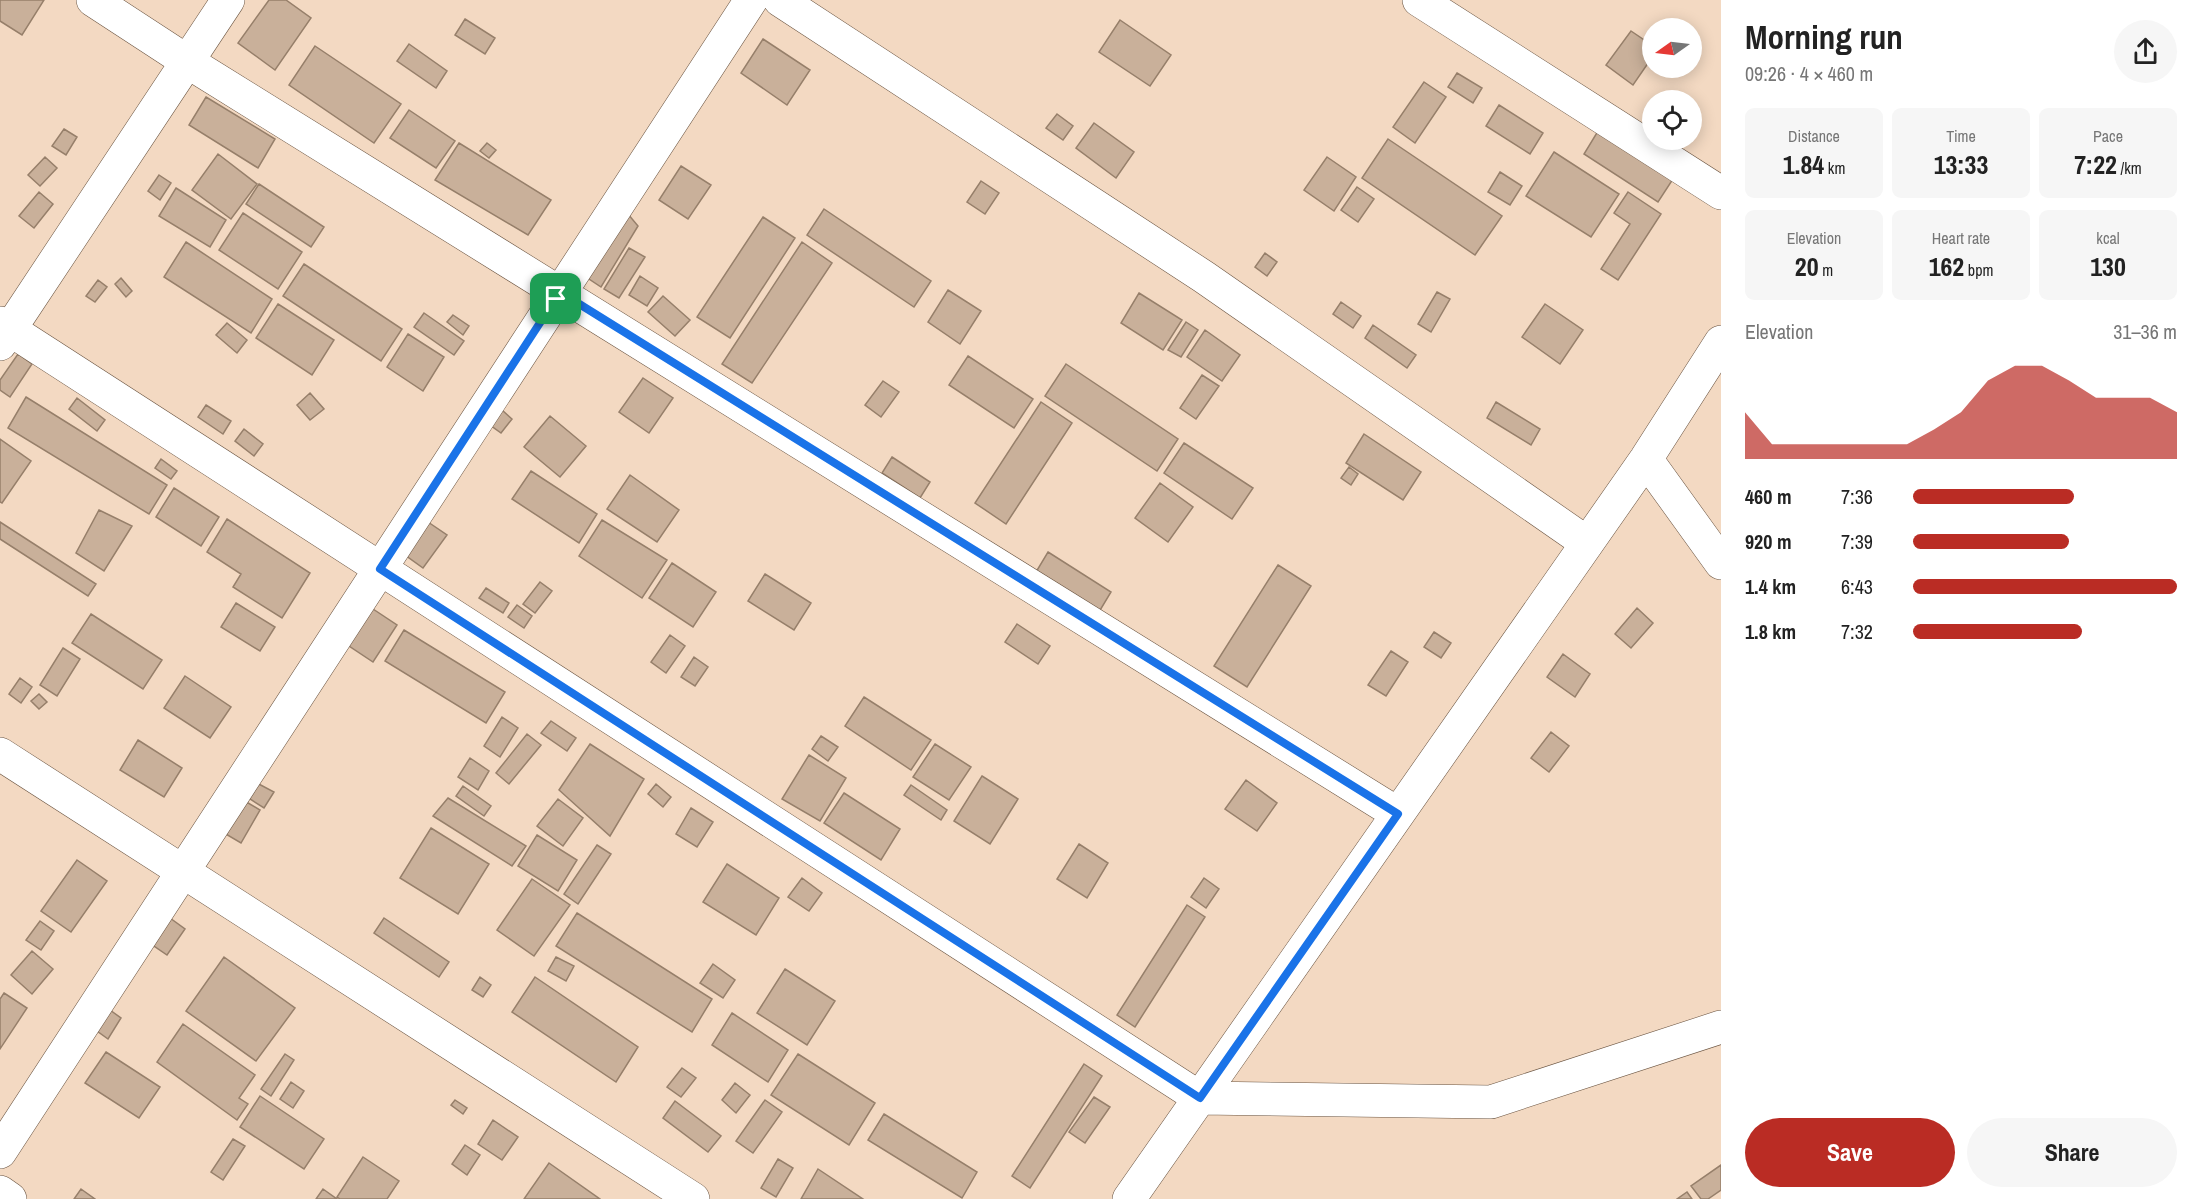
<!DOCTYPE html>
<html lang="en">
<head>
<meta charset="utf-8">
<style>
  body { margin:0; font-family:"Archivo Narrow",sans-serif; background:#f6f6f6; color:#222; height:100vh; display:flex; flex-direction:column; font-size:22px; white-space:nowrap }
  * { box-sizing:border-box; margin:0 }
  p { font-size:20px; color:#767676 }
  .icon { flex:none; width:33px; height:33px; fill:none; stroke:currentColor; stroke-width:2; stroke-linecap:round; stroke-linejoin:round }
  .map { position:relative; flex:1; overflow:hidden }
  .details { display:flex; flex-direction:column; background:#fff; width:480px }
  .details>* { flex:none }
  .needle { width:39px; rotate:256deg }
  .fabs { position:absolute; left:1642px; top:18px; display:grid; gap:12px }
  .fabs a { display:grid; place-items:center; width:60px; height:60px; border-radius:50%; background:#fff; box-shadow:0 3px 15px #0003; font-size:30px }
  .pin { position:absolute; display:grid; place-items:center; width:51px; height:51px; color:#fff; margin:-26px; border-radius:12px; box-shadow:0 3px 9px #0006 }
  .round { display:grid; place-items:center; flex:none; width:63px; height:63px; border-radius:32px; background:#f6f6f6 }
  .summary { display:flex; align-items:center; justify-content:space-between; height:102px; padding:0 24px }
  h1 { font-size:33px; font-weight:700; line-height:45px }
  .stats { display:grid; grid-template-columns:repeat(3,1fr); gap:9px; height:102px; padding:6px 24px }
  .stats div { display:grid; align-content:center; border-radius:9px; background:#f6f6f6; text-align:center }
  .stats b { font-size:26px; font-weight:700 }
  .stats small { font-size:16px; font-weight:400 }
  .stats p { font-size:16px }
  .chart { height:168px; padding:12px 24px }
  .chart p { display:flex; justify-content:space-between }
  .chart svg { width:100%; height:108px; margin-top:6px; fill:#ba2c24; opacity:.7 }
  .button { display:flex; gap:12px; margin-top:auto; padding:12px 24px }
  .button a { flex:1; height:69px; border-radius:36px; background:#ba2c24; color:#fff; font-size:24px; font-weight:700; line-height:69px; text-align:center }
  .button a+a { background:#f6f6f6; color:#222 }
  ul { padding:0 24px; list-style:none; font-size:20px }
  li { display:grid; grid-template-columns:96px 72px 1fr; align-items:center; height:45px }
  li i { height:15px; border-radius:8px; background:#ba2c24 }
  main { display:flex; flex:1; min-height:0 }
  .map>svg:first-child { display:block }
</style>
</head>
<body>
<main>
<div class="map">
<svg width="1721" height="1199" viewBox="0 0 1721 1199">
  <rect width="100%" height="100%" fill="#f3d9c2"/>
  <path fill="#c9b09a" stroke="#967f6a" stroke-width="1.5" d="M 0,0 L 44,0 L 22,35 L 0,21 Z
    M 269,0 L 286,0 L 311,18 L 275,70 L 238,43 Z
    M 465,19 L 495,38 L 485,54 L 455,35 Z
    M 1120,20 L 1171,55 L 1150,86 L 1099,52 Z
    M 1631,31 L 1653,46 L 1653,56 L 1633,85 L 1606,65 Z
    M 763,39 L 810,70 L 787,105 L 741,73 Z
    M 409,44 L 447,71 L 436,88 L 397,61 Z
    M 315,46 L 401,104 L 374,143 L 289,85 Z
    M 1457,73 L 1482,88 L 1473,103 L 1448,87 Z
    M 1424,82 L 1446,97 L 1415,143 L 1393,127 Z
    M 206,97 L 275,139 L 258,168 L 189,125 Z
    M 1499,105 L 1543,133 L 1530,154 L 1486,126 Z
    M 409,110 L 455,141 L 436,168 L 390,138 Z
    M 1057,114 L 1073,126 L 1063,140 L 1046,128 Z
    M 1094,123 L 1134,152 L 1116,178 L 1076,148 Z
    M 64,129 L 77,137 L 66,155 L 52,146 Z
    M 1598,131 L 1673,179 L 1658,202 L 1584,154 Z
    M 1388,139 L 1502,216 L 1475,255 L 1362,178 Z
    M 459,143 L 551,200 L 528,235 L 435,180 Z
    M 487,143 L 496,150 L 489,158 L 480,151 Z
    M 1554,152 L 1619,194 L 1591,237 L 1526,196 Z
    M 218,154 L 257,184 L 231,219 L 192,190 Z
    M 45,157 L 57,168 L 40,186 L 28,175 Z
    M 1327,157 L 1356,177 L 1334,211 L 1304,190 Z
    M 681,166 L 711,185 L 688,219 L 659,200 Z
    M 1500,172 L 1522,186 L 1510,205 L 1488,192 Z
    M 159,175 L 171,183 L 160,200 L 148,191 Z
    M 981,181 L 999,193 L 985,214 L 967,202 Z
    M 259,184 L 324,227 L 311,247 L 246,204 Z
    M 1357,187 L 1374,199 L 1358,222 L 1341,210 Z
    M 176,188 L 226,220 L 210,247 L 159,216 Z
    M 39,192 L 53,204 L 34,228 L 19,216 Z
    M 1628,192 L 1661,214 L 1618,280 L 1601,269 L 1630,224 L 1614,213 Z
    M 623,208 L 638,226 L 601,287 L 583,275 Z
    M 824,209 L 931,281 L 914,307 L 807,235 Z
    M 243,213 L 302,252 L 278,289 L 219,250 Z
    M 763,217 L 795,238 L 730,338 L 697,317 Z
    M 186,242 L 272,299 L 251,333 L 164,277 Z
    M 802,242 L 832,263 L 752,383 L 722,364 Z
    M 629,248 L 645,257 L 619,298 L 604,289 Z
    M 1265,253 L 1277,262 L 1267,276 L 1255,267 Z
    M 304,264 L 402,329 L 381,361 L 283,296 Z
    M 640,276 L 658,288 L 647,306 L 629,295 Z
    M 121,278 L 132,291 L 126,297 L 115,284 Z
    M 98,280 L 107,287 L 95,302 L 86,296 Z
    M 948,290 L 981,311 L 960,344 L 928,322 Z
    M 1437,292 L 1450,299 L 1431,332 L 1418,324 Z
    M 1139,293 L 1182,320 L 1163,350 L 1121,323 Z
    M 663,296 L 690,320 L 675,336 L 648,312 Z
    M 1341,302 L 1361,316 L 1353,328 L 1333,314 Z
    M 278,304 L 334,340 L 312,375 L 256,338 Z
    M 1545,304 L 1583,330 L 1560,364 L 1522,337 Z
    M 424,313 L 464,341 L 454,355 L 414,327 Z
    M 453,315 L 469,326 L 463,335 L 447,322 Z
    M 1186,322 L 1198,330 L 1181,357 L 1168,350 Z
    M 227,323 L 247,340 L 237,353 L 216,335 Z
    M 1373,325 L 1416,355 L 1407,368 L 1365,338 Z
    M 1205,330 L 1240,355 L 1222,381 L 1187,357 Z
    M 408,334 L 444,357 L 423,391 L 387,367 Z
    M 18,354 L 32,364 L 10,397 L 0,390 L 0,380 Z
    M 968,356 L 1033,399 L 1014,428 L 949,385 Z
    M 1066,364 L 1178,439 L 1157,471 L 1045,396 Z
    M 1202,375 L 1219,386 L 1196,419 L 1180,408 Z
    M 643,378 L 673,398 L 649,433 L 619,412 Z
    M 883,381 L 899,392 L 881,417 L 865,405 Z
    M 310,393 L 324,409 L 310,420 L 297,405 Z
    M 26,397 L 167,485 L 149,514 L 8,428 Z
    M 77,398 L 105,420 L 97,431 L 69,409 Z
    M 1041,402 L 1072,423 L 1006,524 L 975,503 Z
    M 1496,402 L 1540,429 L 1531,445 L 1487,418 Z
    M 206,405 L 231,421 L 223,434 L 198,417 Z
    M 502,410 L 512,419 L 501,433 L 490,425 Z
    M 550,416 L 586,446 L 560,477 L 524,447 Z
    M 244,429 L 263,444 L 254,456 L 235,441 Z
    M 1364,434 L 1421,472 L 1403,500 L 1346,463 Z
    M 0,439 L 31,461 L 2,503 L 0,502 Z
    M 1184,443 L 1253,488 L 1232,519 L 1164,473 Z
    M 892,457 L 930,482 L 920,498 L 882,473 Z
    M 161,459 L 177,471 L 171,479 L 155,468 Z
    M 1349,467 L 1358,474 L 1351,485 L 1341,478 Z
    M 531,471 L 597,514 L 579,543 L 512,499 Z
    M 630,475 L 679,510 L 657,542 L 607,509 Z
    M 1160,483 L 1193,507 L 1168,542 L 1135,518 Z
    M 174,488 L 219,517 L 201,546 L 156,517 Z
    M 99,510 L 132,526 L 104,571 L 76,553 Z
    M 227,519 L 310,573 L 282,618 L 233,587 L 241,574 L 207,552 Z
    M 602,520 L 667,560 L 642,598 L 579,556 Z
    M 0,522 L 96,584 L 88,596 L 0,539 Z
    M 428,522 L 447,535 L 423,568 L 405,555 Z
    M 1048,552 L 1111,592 L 1099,612 L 1036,572 Z
    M 672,563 L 716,592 L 693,627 L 649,598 Z
    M 1278,565 L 1311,586 L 1247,687 L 1214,666 Z
    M 765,574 L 811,603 L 794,630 L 748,601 Z
    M 540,582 L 552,591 L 535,613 L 523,604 Z
    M 486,588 L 509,603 L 503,613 L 479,598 Z
    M 236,603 L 275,627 L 260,651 L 221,627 Z
    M 517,605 L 532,616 L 524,628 L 508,617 Z
    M 370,607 L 397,625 L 373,662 L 346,644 Z
    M 1637,608 L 1653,623 L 1631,648 L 1615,634 Z
    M 91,614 L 162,660 L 143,689 L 72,643 Z
    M 1017,624 L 1050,646 L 1038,664 L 1005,642 Z
    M 404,630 L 505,692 L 486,723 L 385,661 Z
    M 1434,632 L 1451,643 L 1441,658 L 1424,647 Z
    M 670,635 L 685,646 L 666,673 L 651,662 Z
    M 63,648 L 80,659 L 57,696 L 40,685 Z
    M 1391,651 L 1408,662 L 1386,696 L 1368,685 Z
    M 1563,654 L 1590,674 L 1575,697 L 1547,677 Z
    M 694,657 L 708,667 L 695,686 L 681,677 Z
    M 185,676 L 231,707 L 210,738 L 164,708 Z
    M 20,678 L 32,687 L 21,703 L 9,694 Z
    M 39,694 L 47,702 L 39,709 L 31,701 Z
    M 864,697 L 931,740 L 911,770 L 845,726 Z
    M 502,717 L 518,728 L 500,757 L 484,746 Z
    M 551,721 L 576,738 L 567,751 L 541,733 Z
    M 1551,732 L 1569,746 L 1549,772 L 1531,758 Z
    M 527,734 L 541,745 L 509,784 L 496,773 Z
    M 821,736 L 838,747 L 828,761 L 812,749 Z
    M 138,740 L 182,768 L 164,797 L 120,770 Z
    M 590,744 L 644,779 L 610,836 L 559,790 Z
    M 935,744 L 971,767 L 949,800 L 913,777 Z
    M 809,755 L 846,778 L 820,821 L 782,799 Z
    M 470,758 L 489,771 L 478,790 L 458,777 Z
    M 982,776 L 1018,799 L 990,844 L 954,821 Z
    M 1246,780 L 1277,803 L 1257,831 L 1225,809 Z
    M 255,782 L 274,792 L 264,808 L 247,797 Z
    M 656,784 L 671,797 L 663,807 L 648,794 Z
    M 911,785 L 947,810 L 941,820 L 904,795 Z
    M 463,786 L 491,806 L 484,816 L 456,796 Z
    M 844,793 L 900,829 L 881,860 L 824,823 Z
    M 448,798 L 526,846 L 512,866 L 433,816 Z
    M 558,799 L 583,818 L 563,846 L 537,826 Z
    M 243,800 L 260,810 L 241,843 L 224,833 Z
    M 691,808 L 713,822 L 697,847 L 676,834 Z
    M 431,828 L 489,864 L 458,914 L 400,878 Z
    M 537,835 L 577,860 L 558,891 L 518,866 Z
    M 1079,844 L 1108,863 L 1087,898 L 1057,879 Z
    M 597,845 L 611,854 L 578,904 L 564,894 Z
    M 77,860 L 107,881 L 71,932 L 41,911 Z
    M 727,864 L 779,898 L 756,935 L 703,902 Z
    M 802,878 L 822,893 L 809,911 L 788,897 Z
    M 1204,878 L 1219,889 L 1206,908 L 1191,897 Z
    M 532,879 L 570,905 L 534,956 L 497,930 Z
    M 1187,905 L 1205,917 L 1135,1027 L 1117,1015 Z
    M 577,913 L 712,999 L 692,1032 L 556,946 Z
    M 170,918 L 185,929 L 167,955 L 151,944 Z
    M 384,918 L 449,962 L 439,977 L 374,933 Z
    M 40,921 L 54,931 L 41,950 L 26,940 Z
    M 32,951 L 53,969 L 32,994 L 11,975 Z
    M 224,957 L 295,1008 L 256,1061 L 186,1011 Z
    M 556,957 L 574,966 L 566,981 L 548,971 Z
    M 713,964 L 735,980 L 723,998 L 700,983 Z
    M 785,969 L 835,1001 L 807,1045 L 757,1013 Z
    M 480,977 L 491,985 L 483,997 L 472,990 Z
    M 535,977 L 638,1047 L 616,1082 L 512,1012 Z
    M 4,993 L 27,1008 L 0,1049 L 0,999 Z
    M 110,1010 L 121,1018 L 108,1039 L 97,1031 Z
    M 732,1013 L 788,1050 L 768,1082 L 712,1045 Z
    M 183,1024 L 255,1075 L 239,1098 L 248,1104 L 237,1120 L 157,1062 Z
    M 106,1052 L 160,1087 L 139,1118 L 85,1083 Z
    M 285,1054 L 294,1060 L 271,1096 L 261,1089 Z
    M 798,1054 L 875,1103 L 849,1145 L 771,1095 Z
    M 1084,1064 L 1102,1076 L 1030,1188 L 1012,1176 Z
    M 682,1068 L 696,1078 L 681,1097 L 667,1087 Z
    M 291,1082 L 304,1091 L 293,1108 L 280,1099 Z
    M 735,1083 L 750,1095 L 736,1113 L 722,1100 Z
    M 260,1096 L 324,1139 L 304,1169 L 240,1127 Z
    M 1094,1097 L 1110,1107 L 1085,1143 L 1069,1132 Z
    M 455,1100 L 467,1108 L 463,1114 L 451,1105 Z
    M 765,1100 L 782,1112 L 753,1153 L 736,1141 Z
    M 675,1101 L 721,1136 L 708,1152 L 663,1118 Z
    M 884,1114 L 977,1172 L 962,1198 L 868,1140 Z
    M 493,1120 L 518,1137 L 502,1160 L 478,1144 Z
    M 233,1139 L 245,1146 L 223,1180 L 211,1172 Z
    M 465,1145 L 480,1155 L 467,1175 L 452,1164 Z
    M 363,1157 L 399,1181 L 387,1199 L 340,1199 L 337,1197 Z
    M 778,1159 L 793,1168 L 776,1197 L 761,1188 Z
    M 549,1163 L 600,1199 L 524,1199 Z
    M 1721,1165 L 1721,1190 L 1708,1199 L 1701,1199 L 1691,1186 Z
    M 818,1169 L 863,1199 L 801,1199 Z
    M 81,1189 L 95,1199 L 74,1199 Z
    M 323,1189 L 337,1199 L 316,1199 Z
    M 1687,1192 L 1692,1199 L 1677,1199 Z"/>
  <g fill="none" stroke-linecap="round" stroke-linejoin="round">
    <g stroke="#6a5441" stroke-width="34">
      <path id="minor" d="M 93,0 L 188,62 L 1398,814
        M 780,0 L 1204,277 L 1587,543
        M 1419,0 L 1721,193
        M 0,323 L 1200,1098 L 1491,1102 L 1721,1027
        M 0,344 L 228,0
        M 1646,459 L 1721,563
        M 0,754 L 693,1199
        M 0,1152 L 751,0
        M 0,1192 L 10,1199
        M 1129,1199 L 1646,459 L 1721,342"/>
    </g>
    <use href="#minor" stroke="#fff" stroke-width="33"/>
  </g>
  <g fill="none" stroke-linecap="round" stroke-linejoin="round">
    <g stroke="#fff" stroke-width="12">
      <path id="route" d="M 560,292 L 1398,814 L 1200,1098 L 380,569 Z"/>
    </g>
    <use href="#route" stroke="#1a73e8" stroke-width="8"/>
  </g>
</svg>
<div class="fabs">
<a><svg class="needle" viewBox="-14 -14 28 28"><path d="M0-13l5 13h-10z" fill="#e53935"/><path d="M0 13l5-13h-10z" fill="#767676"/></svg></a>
<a><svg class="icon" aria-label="locate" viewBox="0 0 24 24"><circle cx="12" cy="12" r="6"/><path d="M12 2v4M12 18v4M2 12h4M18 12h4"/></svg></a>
</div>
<div class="pin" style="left:556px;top:299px;background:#1e9e55"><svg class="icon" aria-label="arrive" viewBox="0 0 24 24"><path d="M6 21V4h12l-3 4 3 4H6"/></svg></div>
</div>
<section class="details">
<div class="summary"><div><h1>Morning run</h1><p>09:26 · 4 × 460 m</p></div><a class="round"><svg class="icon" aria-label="share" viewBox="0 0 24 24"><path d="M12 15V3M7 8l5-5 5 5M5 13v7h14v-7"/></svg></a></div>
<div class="stats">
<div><p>Distance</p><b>1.84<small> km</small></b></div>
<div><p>Time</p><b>13:33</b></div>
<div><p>Pace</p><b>7:22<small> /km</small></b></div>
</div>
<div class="stats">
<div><p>Elevation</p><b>20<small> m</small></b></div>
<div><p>Heart rate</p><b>162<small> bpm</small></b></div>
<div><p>kcal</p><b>130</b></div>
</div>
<div class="chart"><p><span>Elevation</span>31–36 m</p>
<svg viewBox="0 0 160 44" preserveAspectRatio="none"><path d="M0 44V25L10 38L20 38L30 38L40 38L50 38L60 38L70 32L80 25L90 12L100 6L110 6L120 12L130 19L140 19L150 19L160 25V44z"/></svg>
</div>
<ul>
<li><b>460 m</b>7:36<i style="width:61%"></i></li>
<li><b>920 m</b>7:39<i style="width:59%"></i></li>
<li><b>1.4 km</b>6:43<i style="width:100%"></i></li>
<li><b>1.8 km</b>7:32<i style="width:64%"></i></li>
</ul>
<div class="button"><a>Save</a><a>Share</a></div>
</section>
</main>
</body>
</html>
